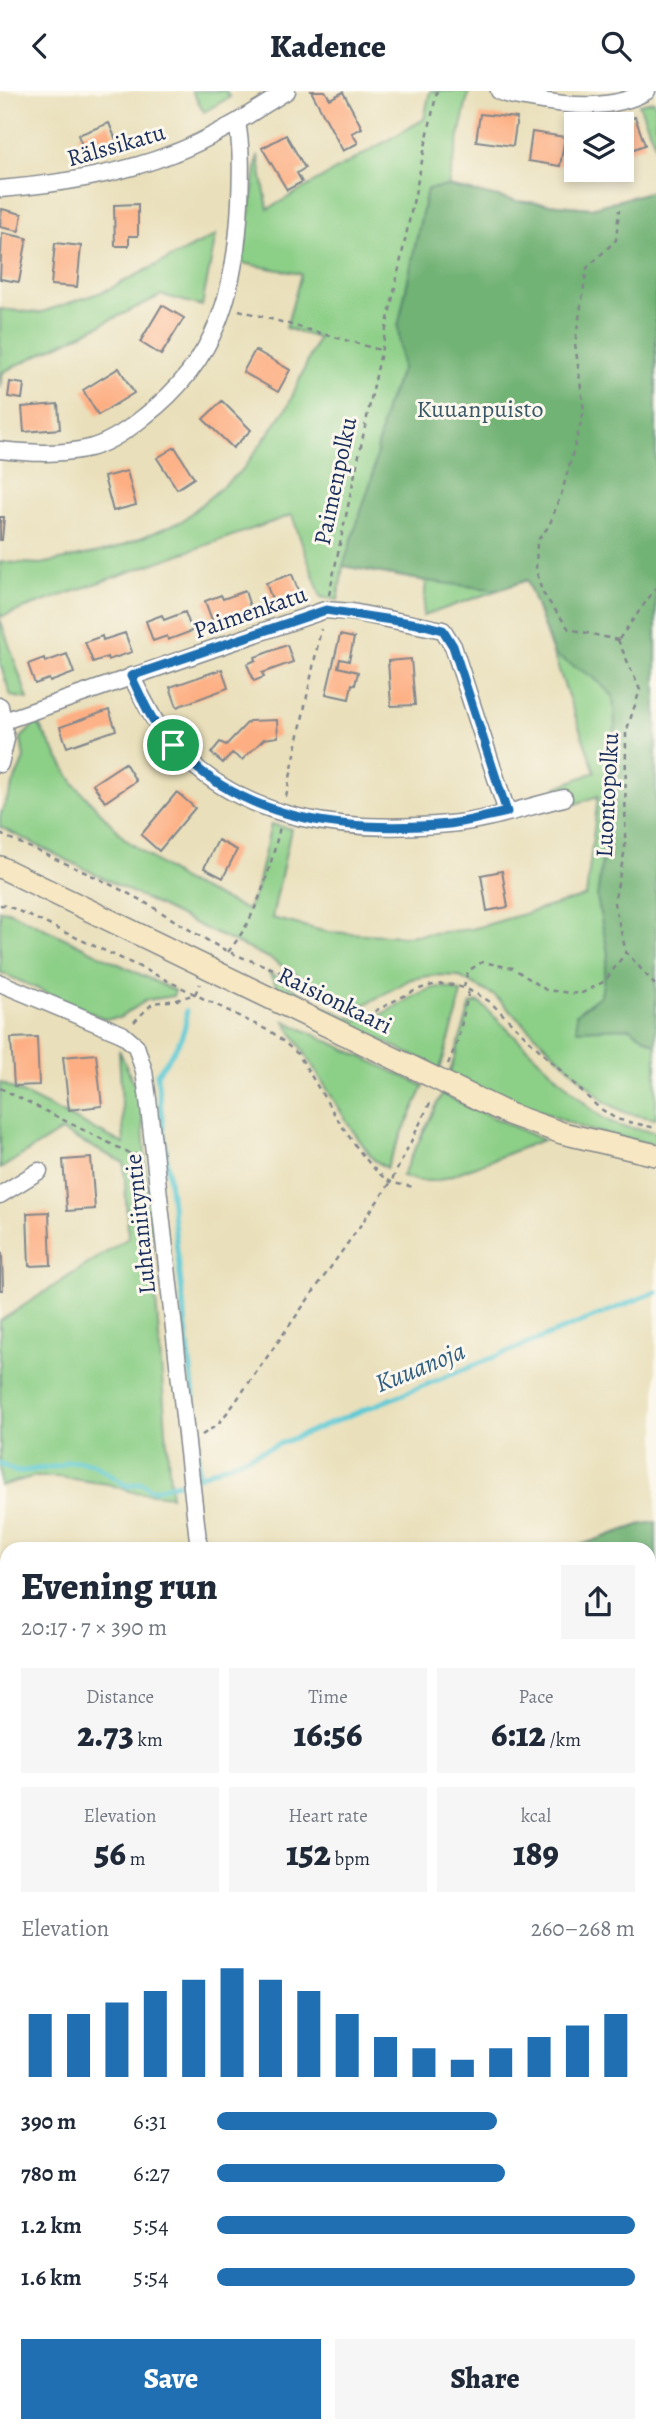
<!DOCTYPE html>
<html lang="en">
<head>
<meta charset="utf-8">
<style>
  body { margin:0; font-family:Alegreya,serif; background:#f6f6f7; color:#1f2937; height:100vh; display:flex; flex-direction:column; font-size:26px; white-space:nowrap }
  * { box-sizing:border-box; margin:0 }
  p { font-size:23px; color:#747a83 }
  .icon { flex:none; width:38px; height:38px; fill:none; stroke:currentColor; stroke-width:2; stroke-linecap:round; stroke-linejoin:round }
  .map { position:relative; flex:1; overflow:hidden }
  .side { position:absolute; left:0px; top:1451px; width:656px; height:891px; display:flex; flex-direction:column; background:#fff; border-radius:21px 21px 0 0; box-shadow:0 4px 10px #0003 }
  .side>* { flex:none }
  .controls { position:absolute; left:564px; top:21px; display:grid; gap:14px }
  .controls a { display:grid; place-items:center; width:70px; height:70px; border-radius:0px; background:#fff; box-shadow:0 4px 10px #0003; font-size:35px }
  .pin { position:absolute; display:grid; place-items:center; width:60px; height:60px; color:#fff; margin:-30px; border:4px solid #fff; border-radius:50%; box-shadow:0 2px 7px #0007 }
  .round { display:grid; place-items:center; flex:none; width:74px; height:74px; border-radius:0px; background:#f6f6f7 }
  .overview { display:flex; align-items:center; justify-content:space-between; height:119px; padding:0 21px }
  h1 { font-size:38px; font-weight:800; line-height:52px }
  .figures { display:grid; grid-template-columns:repeat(3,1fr); gap:10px; height:119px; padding:7px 21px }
  .figures div { display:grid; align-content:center; border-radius:0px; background:#f6f6f7; text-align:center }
  .figures b { font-size:35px; font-weight:800 }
  .figures small { font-size:19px; font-weight:400 }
  .figures p { font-size:19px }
  .chart { height:196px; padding:14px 21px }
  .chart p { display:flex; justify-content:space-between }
  .chart svg { width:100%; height:126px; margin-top:7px; stroke:#1f6fb2; stroke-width:6 }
  .primary-button { display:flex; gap:14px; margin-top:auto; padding:14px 21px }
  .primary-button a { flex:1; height:80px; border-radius:0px; background:#1f6fb2; color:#fff; font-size:28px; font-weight:800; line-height:80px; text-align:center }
  .primary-button a+a { background:#f6f6f7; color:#1f2937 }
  ul { padding:0 21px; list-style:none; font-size:23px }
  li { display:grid; grid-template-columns:112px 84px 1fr; align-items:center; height:52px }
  li i { height:18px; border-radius:9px; background:#1f6fb2 }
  header { display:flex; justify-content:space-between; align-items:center; height:91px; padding:0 21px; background:#fff; font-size:32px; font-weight:800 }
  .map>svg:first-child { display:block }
</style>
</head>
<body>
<header><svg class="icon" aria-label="back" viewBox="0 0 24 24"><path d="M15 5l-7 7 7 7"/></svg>Kadence<svg class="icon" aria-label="search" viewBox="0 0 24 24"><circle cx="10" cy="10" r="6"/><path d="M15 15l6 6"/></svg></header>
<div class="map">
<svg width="656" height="2340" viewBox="0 0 656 2340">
  <rect width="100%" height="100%" fill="#fbf7ec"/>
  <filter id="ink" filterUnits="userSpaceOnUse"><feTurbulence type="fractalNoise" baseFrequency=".0143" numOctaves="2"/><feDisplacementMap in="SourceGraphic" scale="14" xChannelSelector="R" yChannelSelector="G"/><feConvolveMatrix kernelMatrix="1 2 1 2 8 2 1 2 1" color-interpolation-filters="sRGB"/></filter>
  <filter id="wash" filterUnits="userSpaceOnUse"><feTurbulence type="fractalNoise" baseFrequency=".00686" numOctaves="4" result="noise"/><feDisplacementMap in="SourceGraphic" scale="28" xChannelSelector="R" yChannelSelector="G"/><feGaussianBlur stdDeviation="1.57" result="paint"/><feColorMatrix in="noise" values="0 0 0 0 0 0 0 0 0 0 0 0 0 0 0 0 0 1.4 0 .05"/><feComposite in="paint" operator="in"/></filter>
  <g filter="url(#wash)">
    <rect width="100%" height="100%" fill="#e9dfba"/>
    <path fill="#8ccf87" stroke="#547f72" stroke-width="2" d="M 192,0 L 226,0 L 230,6 L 204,21 Z
      M 430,0 L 469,0 L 448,95 L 516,110 L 591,117 L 656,99 L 656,1028 L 626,1022 L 605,1011 L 495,905 L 458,885 L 435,884 L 411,888 L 366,913 L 345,910 L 313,894 L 269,867 L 212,841 L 0,736 L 0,725 L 24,667 L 21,647 L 37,631 L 75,694 L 125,748 L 185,791 L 247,819 L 256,800 L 271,733 L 291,738 L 272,827 L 327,841 L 405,845 L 472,838 L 586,805 L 598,705 L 564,717 L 557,696 L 595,681 L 527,489 L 423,525 L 426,490 L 343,475 L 338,509 L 321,506 L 292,424 L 0,526 L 0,471 L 41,473 L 114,458 L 182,430 L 243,378 L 288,315 L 318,247 L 286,237 L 301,183 L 242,172 L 258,64 L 268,118 L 424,28 Z
      M 654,10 L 656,16 L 656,56 L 639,13 Z
      M 216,144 L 202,215 L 162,204 L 3,281 L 0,298 L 0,218 L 39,222 L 105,200 Z
      M 0,528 L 28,608 L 11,605 L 0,572 Z
      M 0,819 L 8,820 L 175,900 L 173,905 L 147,909 L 119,927 L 105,928 L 0,881 Z
      M 268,881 C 291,895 335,926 360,929 C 381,931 415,898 440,896 C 447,895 454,899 461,901 L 457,923 L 440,978 L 284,901 L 278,897 Z
      M 479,911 L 589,1016 L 603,1027 L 619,1035 L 656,1041 L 656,1054 L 588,1039 L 449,984 L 471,913 Z
      M 285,930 L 424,995 L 386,1077 L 373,1068 L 351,1037 Z
      M 119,959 L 141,1009 L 171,1405 L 133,1401 L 108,1393 L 58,1386 L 32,1386 L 0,1395 L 0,1230 L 128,1147 L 124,1072 L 61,1040 L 0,1078 L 0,991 L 124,1053 Z
      M 442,1003 L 543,1049 L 437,1090 L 418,1090 L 402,1085 Z"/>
    <path fill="#71b274" stroke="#467069" stroke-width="2" d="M 448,95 L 516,110 L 591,117 L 656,99 L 656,954 L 629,937 L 577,939 L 576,923 L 601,904 L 608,863 L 597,807 L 609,714 L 615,635 L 613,605 L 593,586 L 554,564 L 527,489 L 498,499 L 426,490 L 343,475 L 372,387 L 385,318 L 402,277 L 398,236 L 427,98 Z
      M 656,1431 L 656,1713 L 649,1722 L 649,1458 L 569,1458 L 642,1433 Z
      M 7,1540 L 7,1714 L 0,1716 L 0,1542 Z
      M 0,1812 L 7,1815 L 7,1934 L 0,1940 Z
      M 7,2050 L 7,2334 L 57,2335 L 56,2340 L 0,2340 L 0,2052 Z
      M 211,2334 L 625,2334 L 625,2335 L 620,2340 L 196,2340 Z"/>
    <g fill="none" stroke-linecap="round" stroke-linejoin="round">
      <path stroke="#5dc9d4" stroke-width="5" d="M 186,920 C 188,945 171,964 157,983 L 196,1324 L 199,1386
        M 0,1373 L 17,1381 L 60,1375 L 66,1371 L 80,1370 L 95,1374 L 127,1395 L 141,1392 L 152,1399 L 178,1392
        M 197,1386 L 656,1201"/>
    </g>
    <g id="blocks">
      <path fill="#fdaf83" d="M 311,0 L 325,0 L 330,8 L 343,1 L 362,37 L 352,42 L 358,52 L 343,60 Z
        M 480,23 L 517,27 L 513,55 L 476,50 Z
        M 635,26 L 645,54 L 621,63 L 621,33 L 615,33 Z
        M 109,32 L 118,54 L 93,63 L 89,51 L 82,54 L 78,44 Z
        M 532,41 L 565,46 L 560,75 L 528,70 Z
        M 286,44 L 305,77 L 297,82 L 302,91 L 287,99 L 262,57 Z
        M 138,113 L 138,145 L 129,145 L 129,155 L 115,155 L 114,114 Z
        M 2,118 L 22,123 L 19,140 L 0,136 Z
        M 2,142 L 27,147 L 19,191 L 0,188 Z
        M 55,152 L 81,155 L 77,196 L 51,194 Z
        M 162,214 L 184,227 L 161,264 L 140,251 Z
        M 255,259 L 290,279 L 278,301 L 243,281 Z
        M 119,277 L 134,302 L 98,324 L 83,299 Z
        M 10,291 L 24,293 L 22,308 L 8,306 Z
        M 222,310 L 251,339 L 233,357 L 203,328 Z
        M 58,313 L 60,338 L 24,341 L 22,316 Z
        M 175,356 L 194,387 L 177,398 L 157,367 Z
        M 127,380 L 136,414 L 113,420 L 104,386 Z
        M 0,426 L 4,426 L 2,449 L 0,449 Z
        M 292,483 L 299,502 L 273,511 L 266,492 Z
        M 245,500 L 251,519 L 227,528 L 226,525 L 212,529 L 205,510 L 221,504 L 223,508 Z
        M 185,521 L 192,540 L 168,549 L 167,545 L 153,550 L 146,530 L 162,524 L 164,529 Z
        M 125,542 L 132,561 L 108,569 L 107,566 L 93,571 L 85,551 L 102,545 L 103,549 Z
        M 340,544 L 354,547 L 349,570 L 340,568 L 338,576 L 358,581 L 355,594 L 352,593 L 349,608 L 326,603 Z
        M 287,554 L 293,571 L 262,582 L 264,586 L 254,590 L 247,573 L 256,569 L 255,566 Z
        M 67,563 L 74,582 L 50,591 L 49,588 L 35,593 L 28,573 L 44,567 L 45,571 Z
        M 411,568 L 415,614 L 391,615 L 388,570 Z
        M 222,578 L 228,597 L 177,616 L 170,596 Z
        M 109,619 L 116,639 L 67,656 L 60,636 Z
        M 277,629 L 278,646 L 264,648 L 242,669 L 232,662 L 223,672 L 211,662 L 220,651 L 226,654 L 249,630 Z
        M 125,672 L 136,690 L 105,711 L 93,693 Z
        M 177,701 L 195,717 L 159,760 L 141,744 Z
        M 218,749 L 237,759 L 223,787 L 204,777 Z
        M 502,780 L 508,816 L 487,820 L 481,784 Z
        M 37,946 L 39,994 L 14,995 L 11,947 Z
        M 96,963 L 102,1015 L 69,1019 L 63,966 Z
        M 91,1067 L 95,1118 L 67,1120 L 63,1069 Z
        M 49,1121 L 51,1174 L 29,1175 L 27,1122 Z
        M 0,1162 L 2,1162 L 3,1199 L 0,1199 Z"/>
    </g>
  </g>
  <g filter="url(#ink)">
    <use href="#blocks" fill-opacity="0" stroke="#82878c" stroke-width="2"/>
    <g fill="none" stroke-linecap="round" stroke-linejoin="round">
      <g stroke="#82878c" stroke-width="11">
        <path id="service" d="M 0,1836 L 7,1833"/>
      </g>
      <g stroke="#82878c" stroke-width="19">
        <path id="minor" d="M 499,0 C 508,5 519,6 530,8 C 569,15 612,20 647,0
          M 0,98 C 59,93 119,84 174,62 C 196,54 217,42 237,31
          M 0,359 C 28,362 57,364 85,358 C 106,354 128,339 145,325 C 218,269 236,199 240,111 C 241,83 242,58 237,31 L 287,0
          M 131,585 C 144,609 154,633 173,654 C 244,733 349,742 449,733 C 487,730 526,716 564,707
          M 0,615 L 6,648 L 0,673
          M 4,630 L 325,519 L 352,521 L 443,539 L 453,555 L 507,721
          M 0,892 L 122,943 L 136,955 L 144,980 L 148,1008 L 199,1458
          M 0,1104 L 39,1080"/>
      </g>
      <g stroke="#82878c" stroke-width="24">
        <path id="secondary" d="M 0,776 L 509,1023 L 562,1042 L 656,1064"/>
      </g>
      <path stroke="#82878c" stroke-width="2.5" stroke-dasharray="5 5" stroke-linecap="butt" d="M 239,219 L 380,259
        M 329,504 L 437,0
        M 619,548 L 656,497
        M 618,549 L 569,538 L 542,501 L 536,479 L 537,450 L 549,435 L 562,401 L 584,320 L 575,252 L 587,177 L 616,149 L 619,119
        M 618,549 L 640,599 L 626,641 L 625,758 L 614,812 L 626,861 L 656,895
        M 286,706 L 321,538
        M 0,743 C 48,765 97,785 144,811 C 170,826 195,843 221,857 C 240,867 261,872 280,881 C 301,891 337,923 359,925 C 367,926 376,919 383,916 C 427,892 446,882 490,911 L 598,1016 L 616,1028 L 656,1037
        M 0,814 L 8,815 L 144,878 L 273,942 L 298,963 C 317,993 362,1077 391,1091 C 398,1094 406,1094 413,1096
        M 228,861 C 258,825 269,781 280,736
        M 464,896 L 468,880 L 482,871 L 513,877 L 546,899 L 580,903 L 605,890 L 626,861
        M 134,931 L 153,912 L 177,909 L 195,903 L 200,893
        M 448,973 L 458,949 L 469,899
        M 0,997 L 129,1062 L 139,1064
        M 202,1344 L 217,1334 L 231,1317 L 391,1091 L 432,1008
        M 0,1552 L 7,1551
        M 649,2010 L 656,2016
        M 649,2312 L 656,2312
        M 260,2340 L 265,2334
        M 417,2340 L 420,2334
        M 584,2340 L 595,2334"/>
      <use href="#service" stroke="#fff" stroke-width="8"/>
      <use href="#minor" stroke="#fff" stroke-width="16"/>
      <use href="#secondary" stroke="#f7e8c3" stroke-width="21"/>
    </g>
  </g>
  <g fill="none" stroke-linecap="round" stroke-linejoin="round" filter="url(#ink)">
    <g stroke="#fff" stroke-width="14">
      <path id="route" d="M 326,519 L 424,534 L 443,539 L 453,555 L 507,721 C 488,725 468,731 449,733 C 340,743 225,729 156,633 C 146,619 139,601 131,585 Z"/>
    </g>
    <use href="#route" stroke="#1f6fb2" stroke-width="9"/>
  </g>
  <g text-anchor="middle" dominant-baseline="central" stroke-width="6" stroke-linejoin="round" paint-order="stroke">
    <g font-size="24" fill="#1b2f5e" stroke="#fbf7ec">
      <text transform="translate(116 54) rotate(-16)">Rälssikatu</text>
      <text transform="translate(335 390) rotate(-78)">Paimenpolku</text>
      <text transform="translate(250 521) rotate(-19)">Paimenkatu</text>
      <text transform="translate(607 704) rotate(-87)">Luontopolku</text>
      <text transform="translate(335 909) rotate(26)">Raisionkaari</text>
      <text transform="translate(140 1133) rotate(-96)">Luhtaniityntie</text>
    </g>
    <g font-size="24" fill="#375768" stroke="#fbf7ec">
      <text x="480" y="318">Kuuanpuisto</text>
    </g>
    <g font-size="26" font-style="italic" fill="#2f5d81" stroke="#fbf7ec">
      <text transform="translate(420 1276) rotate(-22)">Kuuanoja</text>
    </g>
  </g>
</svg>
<div class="controls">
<a><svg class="icon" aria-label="layers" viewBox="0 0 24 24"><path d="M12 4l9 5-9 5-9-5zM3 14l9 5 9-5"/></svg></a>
</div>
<div class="pin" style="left:173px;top:654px;background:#1e9e55"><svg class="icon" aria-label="arrive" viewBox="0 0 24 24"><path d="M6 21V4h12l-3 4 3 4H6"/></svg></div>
<section class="side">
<div class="overview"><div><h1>Evening run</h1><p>20:17 · 7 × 390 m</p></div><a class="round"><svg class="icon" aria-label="share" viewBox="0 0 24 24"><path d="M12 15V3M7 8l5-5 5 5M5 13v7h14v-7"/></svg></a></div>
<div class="figures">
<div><p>Distance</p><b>2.73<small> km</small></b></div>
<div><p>Time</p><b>16:56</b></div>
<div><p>Pace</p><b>6:12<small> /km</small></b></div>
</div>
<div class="figures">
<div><p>Elevation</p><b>56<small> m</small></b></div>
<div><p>Heart rate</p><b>152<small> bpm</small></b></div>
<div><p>kcal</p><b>189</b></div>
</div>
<div class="chart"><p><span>Elevation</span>260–268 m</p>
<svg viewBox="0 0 160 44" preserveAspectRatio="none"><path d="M5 44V22M15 44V22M25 44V18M35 44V14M45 44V10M55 44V6M65 44V10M75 44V14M85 44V22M95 44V30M105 44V34M115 44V38M125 44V34M135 44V30M145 44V26M155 44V22"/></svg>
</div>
<ul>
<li><b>390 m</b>6:31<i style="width:67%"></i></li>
<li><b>780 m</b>6:27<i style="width:69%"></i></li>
<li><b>1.2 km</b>5:54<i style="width:100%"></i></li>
<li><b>1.6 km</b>5:54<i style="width:100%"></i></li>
</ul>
<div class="primary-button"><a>Save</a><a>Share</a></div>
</section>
</div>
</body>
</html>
